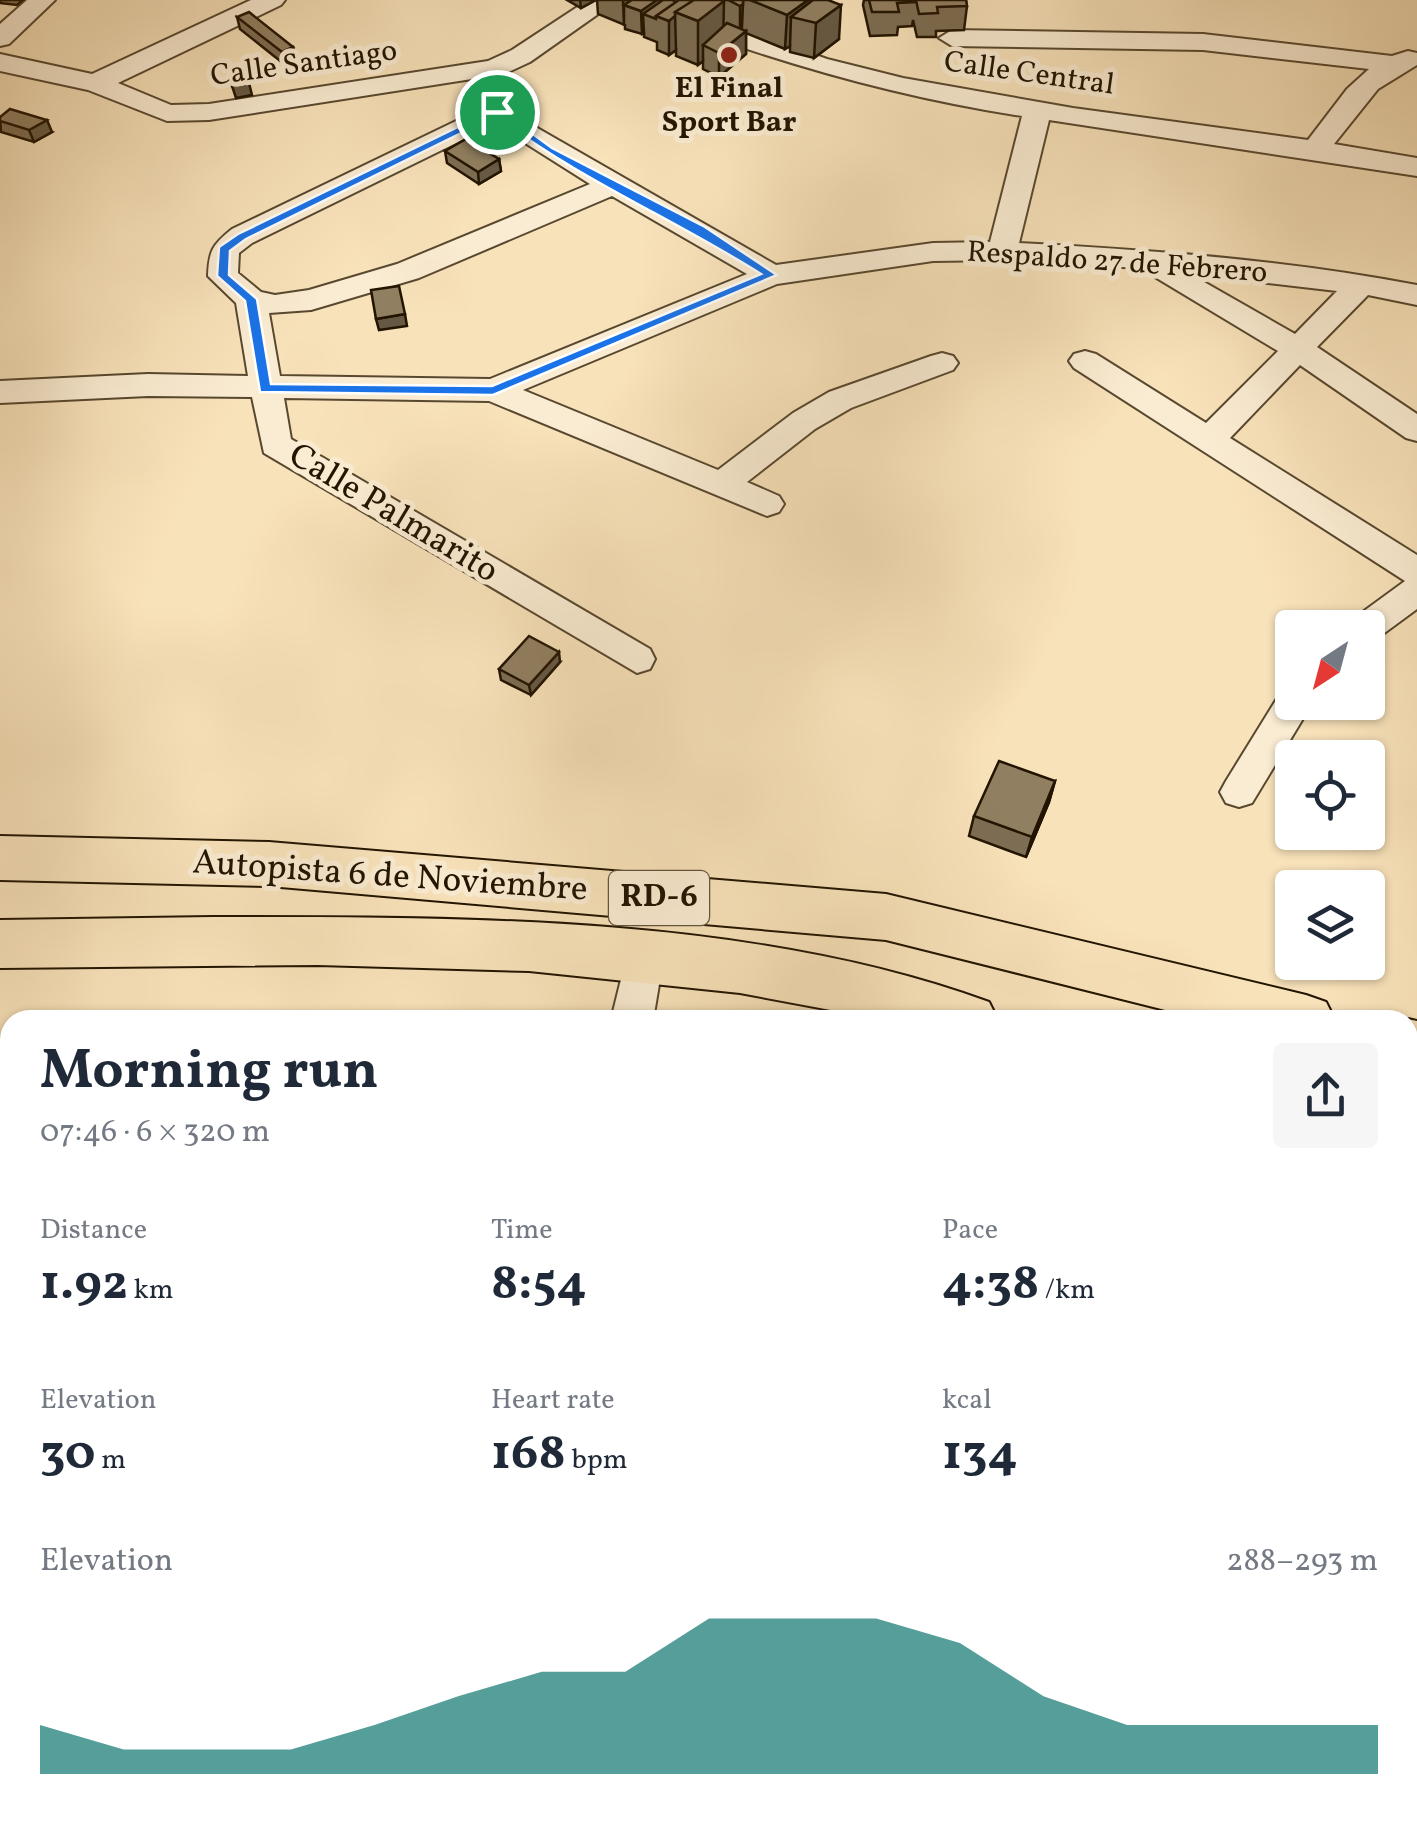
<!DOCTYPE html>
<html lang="en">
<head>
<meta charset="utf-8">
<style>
  body { margin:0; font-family:Vollkorn,serif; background:#f6f6f7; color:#1f2937; height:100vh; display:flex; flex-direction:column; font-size:38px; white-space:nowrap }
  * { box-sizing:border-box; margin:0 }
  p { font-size:32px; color:#747a83 }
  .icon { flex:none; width:55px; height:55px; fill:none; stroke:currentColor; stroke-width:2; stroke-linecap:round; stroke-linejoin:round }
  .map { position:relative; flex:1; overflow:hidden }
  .drawer { position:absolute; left:0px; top:1010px; width:1418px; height:812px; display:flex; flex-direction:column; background:#fff; border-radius:30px 30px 0 0; box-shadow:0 2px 8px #0004 }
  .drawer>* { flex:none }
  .needle { width:65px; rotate:216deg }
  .buttons { position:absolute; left:1275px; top:610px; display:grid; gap:20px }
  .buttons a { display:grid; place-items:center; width:110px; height:110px; border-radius:10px; background:#fff; box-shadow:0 2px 8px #0004; font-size:50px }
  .pin { position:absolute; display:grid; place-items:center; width:85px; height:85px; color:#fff; margin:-42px; border:5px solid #fff; border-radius:50%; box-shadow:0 2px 10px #0007 }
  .round { display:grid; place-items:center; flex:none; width:105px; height:105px; border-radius:10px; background:#f6f6f7 }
  .headline { display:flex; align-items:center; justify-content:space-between; height:170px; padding:0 40px }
  h1 { font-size:55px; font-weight:700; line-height:75px }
  .metrics { display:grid; grid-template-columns:repeat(3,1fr); gap:15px; height:170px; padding:10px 40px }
  .metrics div { display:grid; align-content:center }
  .metrics b { font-size:50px; font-weight:700 }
  .metrics small { font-size:28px; font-weight:400 }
  .metrics p { font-size:28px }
  .chart { height:280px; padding:20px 40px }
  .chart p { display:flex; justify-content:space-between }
  .chart svg { width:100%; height:180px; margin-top:10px; fill:#0f766e; opacity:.7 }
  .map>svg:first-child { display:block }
</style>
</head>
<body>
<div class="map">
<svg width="1417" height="1822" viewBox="0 0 1417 1822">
  <rect width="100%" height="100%" fill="#f8e2ba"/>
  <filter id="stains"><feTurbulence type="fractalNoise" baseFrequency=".002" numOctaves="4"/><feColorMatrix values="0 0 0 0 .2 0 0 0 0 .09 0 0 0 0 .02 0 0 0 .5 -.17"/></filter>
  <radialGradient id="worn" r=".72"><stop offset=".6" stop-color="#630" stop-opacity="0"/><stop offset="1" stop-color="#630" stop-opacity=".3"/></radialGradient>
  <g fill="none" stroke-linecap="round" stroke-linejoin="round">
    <g stroke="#58482f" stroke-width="4">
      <path id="street" d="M 27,0 L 55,0 L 9,44 L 0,46 L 0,24 Z
        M 251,0 L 285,0 L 281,5 L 118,83 L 171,105 L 209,104 L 488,61 L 512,50 L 588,0 L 618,0 L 530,62 L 504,74 L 209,120 L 167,121 L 88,90 L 0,71 L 0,54 L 92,74 Z
        M 631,0 L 662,0 L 827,59 L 903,78 L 1073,108 L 1308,140 L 1347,89 L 1369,69 L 1203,50 L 952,46 L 939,38 L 952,30 L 1203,34 L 1392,56 L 1408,51 L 1417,53 L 1417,65 L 1378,89 L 1334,144 L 1417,158 L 1417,176 L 1049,120 L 1019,243 C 1152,250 1286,260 1417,285 L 1417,305 L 1368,295 L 1317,347 L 1417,414 L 1417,441 L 1406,438 L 1300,365 L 1230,438 L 1417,555 L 1417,609 L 1379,637 L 1368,641 L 1368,628 L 1348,628 L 1353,619 L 1405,581 L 1074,368 L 1069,361 L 1074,354 L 1085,351 L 1096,354 L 1206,423 L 1278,351 L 1140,268 L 1002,260 L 933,261 L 777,284 L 523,390 L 718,470 L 793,413 L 829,392 L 931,356 L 942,353 L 953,356 L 958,363 L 953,370 L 851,408 L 815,429 L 747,482 L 779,496 L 784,504 L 779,512 L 767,516 L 489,401 L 284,398 L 291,439 L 650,649 L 655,659 L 650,669 L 637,673 L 264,453 L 252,397 L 148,396 L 0,403 L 0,381 L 148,374 L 248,376 L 236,303 L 208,276 C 209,251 212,245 232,229 L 483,108 L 481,87 L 495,79 L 509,87 L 510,109 L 539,129 L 776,265 L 933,243 L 990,242 L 1022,116 C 917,100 815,73 715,38 C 689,29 649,22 631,0 ZM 495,124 L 590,184 L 397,264 L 309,290 L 275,295 L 261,292 L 238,273 L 239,253 L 252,243 ZM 612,196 L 747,274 L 490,379 L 280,376 L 269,313 L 311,310 L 419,278 ZM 1190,274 L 1337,291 L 1295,334 Z
        M 1292,688 L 1292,702 L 1312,702 L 1307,712 L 1252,803 L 1239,807 L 1226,803 L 1220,792 L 1226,781 L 1281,692 Z
        M 644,937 L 658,943 L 664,955 L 653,1020 L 611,1020 L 630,943 Z
        M 10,1785 L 10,1812 L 37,1812 L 35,1822 L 0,1822 L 0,1789 Z
        M 916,1812 L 971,1812 L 967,1822 L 912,1822 Z
        M 1098,1812 L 1152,1812 L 1148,1822 L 1094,1822 Z"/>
    </g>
    <g stroke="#221401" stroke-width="4">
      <path id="highway" d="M 0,836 L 269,842 L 886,894 L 1306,995 L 1326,1002 L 1335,1020 L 1205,1020 L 886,940 L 269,886 L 0,880 Z
        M 212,917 C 462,917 752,915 989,1002 L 998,1020 L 884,1020 L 740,993 L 529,971 L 318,965 L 0,968 L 0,920 Z
        M 1408,1019 L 1417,1021 L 1417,1073 L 1408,1071 Z
        M 1408,1115 L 1417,1118 L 1417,1174 L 1408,1171 Z"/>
    </g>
    <use href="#street" fill="#faecd2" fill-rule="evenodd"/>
    <use href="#highway" fill="#f8e2ba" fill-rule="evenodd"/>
  </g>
  <path fill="#7d6d53" stroke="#221401" stroke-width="2.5" d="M 0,0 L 23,0 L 17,5 L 0,3 Z
    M 567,0 L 596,0 L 581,8 Z
    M 597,0 L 672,0 L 676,2 L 679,0 L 828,0 L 839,39 L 814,58 L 790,52 L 790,46 L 785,49 L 746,33 L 746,54 L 719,77 L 703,69 L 703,61 L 698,65 L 676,56 L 676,50 L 669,55 L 657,50 L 657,42 L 644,37 L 644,33 L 642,34 L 625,29 L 625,25 L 598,14 Z
    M 864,0 L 966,0 L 967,6 L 964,30 L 936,31 L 936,37 L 917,37 L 913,20 L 912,26 L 898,27 L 897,35 L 870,36 L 863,5 Z
    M 237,17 L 293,47 L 296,59 L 284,64 L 240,29 Z
    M 0,117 L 52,132 L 34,142 L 1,132 Z
    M 445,151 L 499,159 L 501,171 L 479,184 L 447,163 Z
    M 560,662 L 531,695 L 501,680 L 499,669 Z
    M 1055,781 L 1049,802 L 1026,857 L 969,836 L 974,816 Z
    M 10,1054 L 10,1158 L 0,1155 L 0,1065 Z"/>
  <path fill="#665944" stroke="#221401" stroke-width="2.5" d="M 580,0 L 596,0 L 581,8 Z
    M 623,0 L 663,0 L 680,4 L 724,1 L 723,45 L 703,45 L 703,61 L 698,65 L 698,21 L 675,12 L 676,50 L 669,55 L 669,21 L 656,16 L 643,14 L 644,33 L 642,34 L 641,11 L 624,5 L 624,26 Z
    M 808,0 L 813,0 L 791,17 L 790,46 L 785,49 L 787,15 Z
    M 743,4 L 742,27 L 740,29 L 740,6 Z
    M 841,5 L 839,39 L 814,58 L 816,23 Z
    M 746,31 L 746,54 L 719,77 L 719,53 Z
    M 293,47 L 296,59 L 284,64 L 282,52 Z
    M 249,83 L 252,95 L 236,98 L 232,86 Z
    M 47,120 L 52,132 L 34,142 L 29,130 Z
    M 499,159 L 501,171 L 479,184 L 478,172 Z
    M 405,314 L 407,326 L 379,330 L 376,319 Z
    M 559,652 L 560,662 L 531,695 L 529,685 Z
    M 1055,781 L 1049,802 L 1026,857 L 1032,837 Z"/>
  <path fill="#917f61" stroke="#221401" stroke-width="2.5" d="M 632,0 L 657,0 L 641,11 L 624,5 Z
    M 663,0 L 672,0 L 676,2 L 656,16 L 656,19 L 643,14 Z
    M 679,0 L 694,0 L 675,12 L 675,16 L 669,21 L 656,16 Z
    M 694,0 L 721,0 L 724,1 L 698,21 L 675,12 Z
    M 728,0 L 743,0 L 743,4 L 740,6 Z
    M 750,0 L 808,0 L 787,15 Z
    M 813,0 L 828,0 L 841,5 L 816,23 L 791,17 Z
    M 869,0 L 914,0 L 915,2 L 897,3 L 899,12 L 872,12 Z
    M 916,0 L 966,0 L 967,6 L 937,7 L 938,13 L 919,14 Z
    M 249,12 L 293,47 L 282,52 L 237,17 Z
    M 727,23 L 746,31 L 719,53 L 703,45 Z
    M 245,67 L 249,83 L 232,86 L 229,69 Z
    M 10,109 L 47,120 L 29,130 L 0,121 L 0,117 Z
    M 466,139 L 499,159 L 478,172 L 445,151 Z
    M 399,286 L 405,314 L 376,319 L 371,290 Z
    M 529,636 L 559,652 L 529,685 L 499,669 Z
    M 999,761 L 1055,781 L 1032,837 L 974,816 Z
    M 6,1053 L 10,1054 L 10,1146 L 0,1143 L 0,1065 Z"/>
  <path fill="#1a73e8" stroke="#fff" stroke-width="2.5" fill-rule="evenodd" d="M 497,108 L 552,148 L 705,227 L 777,275 L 493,395 L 260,392 L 245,301 L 217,276 L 219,247 L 238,234 ZM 496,116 C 578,179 674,219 761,274 L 492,386 L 271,384 L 257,299 L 229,275 L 230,251 L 246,239 Z"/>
  <circle fill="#8f2418" stroke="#faecd2" stroke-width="4" cx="729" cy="55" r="10"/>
  <g text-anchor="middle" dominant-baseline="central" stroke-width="10" stroke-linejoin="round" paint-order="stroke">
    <g font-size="30" fill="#221401" stroke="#faecd2">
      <text transform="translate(304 64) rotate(-8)">Calle Santiago</text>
      <text transform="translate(1029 74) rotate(8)">Calle Central</text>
      <text transform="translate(1117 263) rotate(4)">Respaldo 27 de Febrero</text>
    </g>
    <g font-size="30" font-weight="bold" fill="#221401" stroke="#faecd2">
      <text x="729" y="89">El Final<tspan x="729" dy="34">Sport Bar</tspan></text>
    </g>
    <rect fill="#faecd2" stroke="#635540" stroke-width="2.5" x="609" y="871" width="100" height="54" rx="8"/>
    <g font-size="32" font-weight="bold" fill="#221401">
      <text x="659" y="898">RD-6</text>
    </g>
    <g font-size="35" fill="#221401" stroke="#faecd2">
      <text transform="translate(393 514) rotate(31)">Calle Palmarito</text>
      <text transform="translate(390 877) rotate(4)">Autopista 6 de Noviembre</text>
    </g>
  </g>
  <rect width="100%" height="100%" filter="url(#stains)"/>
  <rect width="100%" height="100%" fill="url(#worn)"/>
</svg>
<div class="buttons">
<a><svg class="needle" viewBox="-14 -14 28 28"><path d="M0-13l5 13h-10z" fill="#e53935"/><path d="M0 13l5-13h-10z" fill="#747a83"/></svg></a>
<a><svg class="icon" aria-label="locate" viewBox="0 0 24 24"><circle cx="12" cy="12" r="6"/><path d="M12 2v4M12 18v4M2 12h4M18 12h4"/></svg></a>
<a><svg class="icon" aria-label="layers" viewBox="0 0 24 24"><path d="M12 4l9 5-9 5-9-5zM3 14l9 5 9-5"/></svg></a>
</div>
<div class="pin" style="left:497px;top:112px;background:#1e9e55"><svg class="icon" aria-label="arrive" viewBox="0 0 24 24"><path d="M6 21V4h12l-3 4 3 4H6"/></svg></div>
<section class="drawer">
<div class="headline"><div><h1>Morning run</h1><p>07:46 · 6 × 320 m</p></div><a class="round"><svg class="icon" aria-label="share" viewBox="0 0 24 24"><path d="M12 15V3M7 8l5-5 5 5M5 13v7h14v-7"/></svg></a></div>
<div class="metrics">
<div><p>Distance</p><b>1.92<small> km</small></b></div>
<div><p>Time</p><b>8:54</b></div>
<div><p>Pace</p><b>4:38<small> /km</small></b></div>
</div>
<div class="metrics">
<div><p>Elevation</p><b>30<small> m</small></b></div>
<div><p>Heart rate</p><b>168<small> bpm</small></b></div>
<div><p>kcal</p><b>134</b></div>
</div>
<div class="chart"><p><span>Elevation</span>288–293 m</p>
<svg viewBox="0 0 160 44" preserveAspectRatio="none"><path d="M0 44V32L10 38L20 38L30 38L40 32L50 25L60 19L70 19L80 6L90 6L100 6L110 12L120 25L130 32L140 32L150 32L160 32V44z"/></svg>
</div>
</section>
</div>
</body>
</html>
